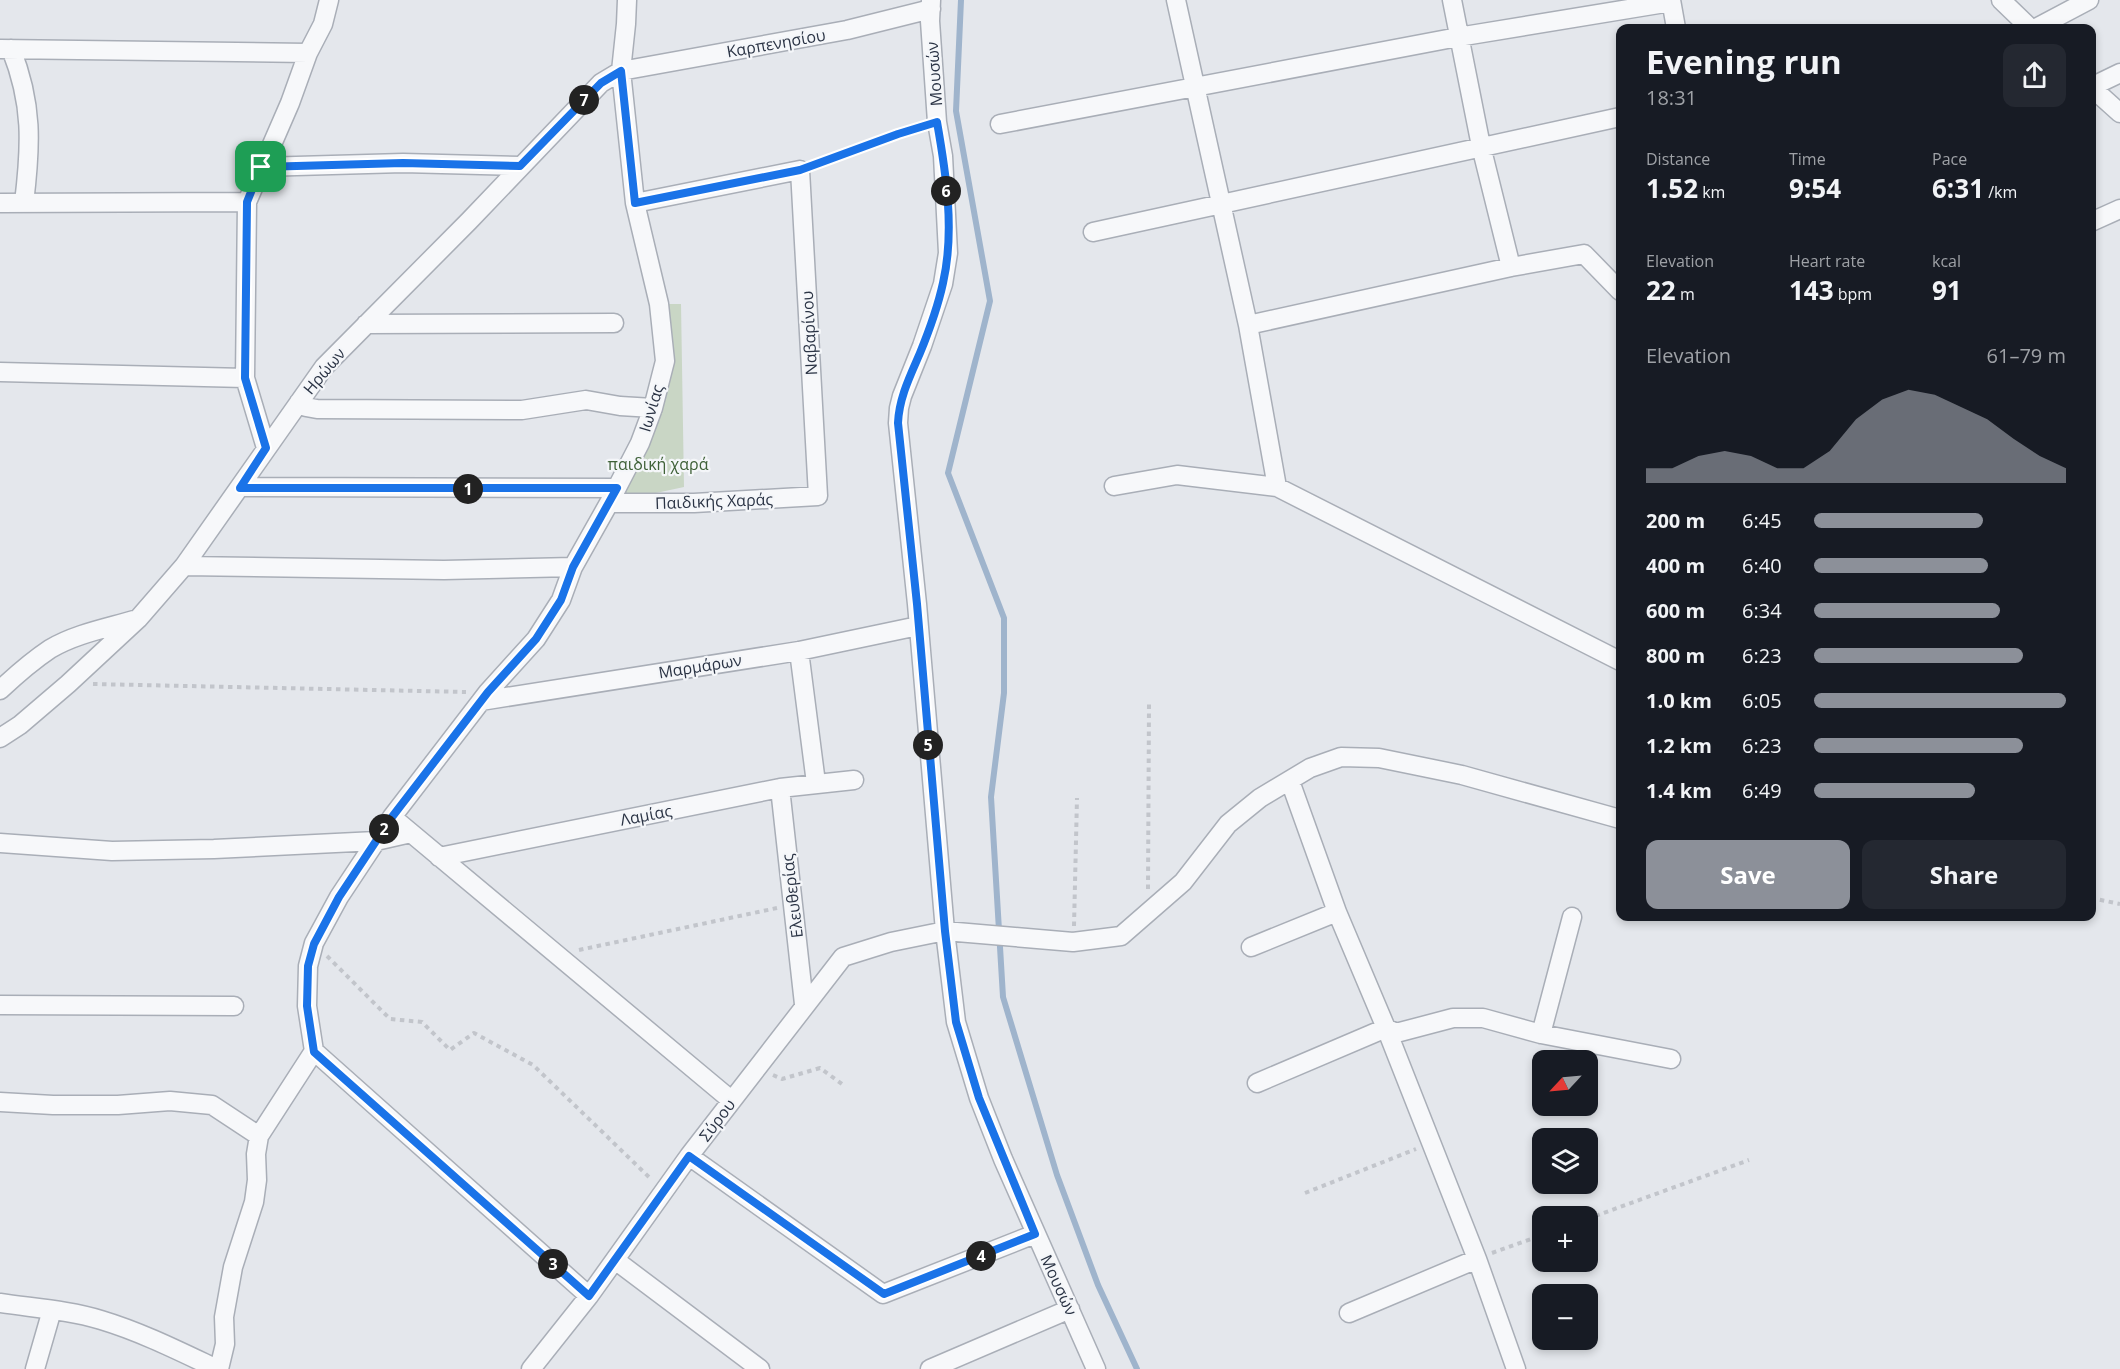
<!DOCTYPE html>
<html lang="en">
<head>
<meta charset="utf-8">
<style>
  body { margin:0; font-family:"Open Sans",sans-serif; background:#242831; color:#f1f3f6; height:100vh; display:flex; flex-direction:column; font-size:22px; white-space:nowrap }
  * { box-sizing:border-box; margin:0 }
  p { font-size:20px; color:#9ea1a6 }
  .icon { flex:none; width:33px; height:33px; fill:none; stroke:currentColor; stroke-width:2; stroke-linecap:round; stroke-linejoin:round }
  .map { position:relative; flex:1; overflow:hidden }
  .panel { position:absolute; left:1616px; top:24px; width:480px; height:897px; display:flex; flex-direction:column; background:#171b24; border-radius:12px; box-shadow:0 3px 9px #0003 }
  .panel>* { flex:none }
  .needle { width:39px; rotate:244deg }
  .tools { position:absolute; left:1532px; top:1050px; display:grid; gap:12px }
  .tools a { display:grid; place-items:center; width:66px; height:66px; border-radius:12px; background:#171b24; box-shadow:0 3px 9px #0003; font-size:30px }
  .pin { position:absolute; display:grid; place-items:center; width:51px; height:51px; color:#fff; margin:-26px; border-radius:12px; box-shadow:0 3px 9px #0006 }
  .km { position:absolute; width:30px; height:30px; margin:-15px; border-radius:50%; background:#222; color:#fff; font-size:16px; line-height:30px; text-align:center }
  .round { display:grid; place-items:center; flex:none; width:63px; height:63px; border-radius:12px; background:#242831 }
  .head { display:flex; align-items:center; justify-content:space-between; height:102px; padding:0 30px }
  h1 { font-size:33px; font-weight:700; line-height:45px }
  .stats { display:grid; grid-template-columns:repeat(3,1fr); gap:9px; height:102px; padding:6px 30px }
  .stats div { display:grid; align-content:center }
  .stats b { font-size:26px; font-weight:700 }
  .stats small { font-size:16px; font-weight:400 }
  .stats p { font-size:16px }
  .chart { height:168px; padding:12px 30px }
  .chart p { display:flex; justify-content:space-between }
  .chart svg { width:100%; height:108px; margin-top:6px; fill:#8c9099; opacity:.7 }
  .button { display:flex; gap:12px; margin-top:auto; padding:12px 30px }
  .button a { flex:1; height:69px; border-radius:12px; background:#8c9099; color:#fff; font-size:24px; font-weight:700; line-height:69px; text-align:center }
  .button a+a { background:#242831; color:#f1f3f6 }
  ul { padding:0 30px; list-style:none; font-size:20px }
  li { display:grid; grid-template-columns:96px 72px 1fr; align-items:center; height:45px }
  li i { height:15px; border-radius:8px; background:#8c9099 }
  .map>svg:first-child { display:block }
</style>
</head>
<body>
<div class="map">
<svg width="2120" height="1369" viewBox="0 0 2120 1369">
  <rect width="100%" height="100%" fill="#e4e7ec"/>
  <path fill="#c9d6c5" d="M 659,304 L 681,304 L 684,487 L 609,503 L 653,408 Z"/>
  <g fill="none" stroke-linecap="round" stroke-linejoin="round">
    <path stroke="#9fb4cc" stroke-width="6" d="M 961,0 L 956,111 L 990,301 L 948,473 L 1004,618 L 1004,693 L 991,797 L 1003,997 L 1057,1175 L 1098,1285 L 1137,1369"/>
    <g stroke="#a9aeb7" stroke-width="21">
      <path id="minor" d="M 931,0 L 930,21 L 937,122 L 943,156 L 948,253 L 943,284 L 922,346 L 902,396 L 899,408 L 898,423 L 917,604 L 945,931 L 956,1022 L 979,1098 L 1003,1159 L 1096,1369
        M 1176,0 L 1248,325 L 1277,487
        M 1452,0 L 1481,146 L 1511,267
        M 1671,0 L 1676,28
        M 2001,0 L 2030,28
        M 2036,28 L 2089,0
        M 0,49 L 308,53
        M 11,49 C 33,104 31,145 24,203
        M 2120,73 L 2091,87 L 2120,113
        M 1000,124 L 1458,37 L 1671,2
        M 261,167 L 403,163 L 520,166
        M 0,203 L 247,202
        M 2091,222 L 2120,209
        M 1093,232 L 1620,117
        M 366,324 L 614,323
        M 1248,325 L 1511,267 L 1584,254 L 1620,291
        M 0,372 L 245,378
        M 299,402 L 306,407 L 317,409 L 522,410 L 586,400 L 620,406 L 653,408
        M 266,448 L 245,378 L 247,202 L 290,103 L 308,53 L 323,24 L 329,0
        M 1114,486 L 1177,475 L 1277,487 L 1620,661
        M 240,487 L 617,488
        M 609,503 L 694,503 L 818,496 L 800,170 L 635,203
        M 184,566 L 444,570 L 573,567
        M 799,651 L 816,783
        M 0,690 C 16,675 32,661 50,649 C 75,634 107,628 134,620
        M 481,701 L 799,651 L 918,626
        M 0,738 L 20,725 L 68,684 L 138,619 L 184,566 L 324,367 L 469,221 L 601,83 L 621,71 L 626,24 L 627,0
        M 1290,781 L 1337,912 L 1386,1028 L 1477,1259 L 1516,1369
        M 780,788 L 804,1004
        M 392,817 L 731,1100
        M 0,843 L 112,851 L 214,849 L 376,841 L 411,833
        M 439,857 L 780,788 L 854,780
        M 1251,947 L 1337,912
        M 0,1005 L 234,1006
        M 1541,1034 L 1572,917
        M 1257,1083 L 1386,1028 L 1396,1033 L 1453,1018 L 1483,1018 L 1541,1034 L 1671,1059
        M 0,1102 L 53,1105 L 118,1105 L 170,1101 L 212,1105 L 259,1136
        M 689,1156 L 883,1294 L 1035,1234
        M 615,1260 L 760,1369
        M 589,1296 L 314,1051 L 307,1006 L 308,966 L 314,943 L 339,897 L 392,817 L 488,692 L 536,639 L 561,600 L 573,567 L 609,503 L 640,443 L 653,408 L 665,361 L 659,304 L 635,203 L 621,71 L 847,30 L 931,9
        M 0,1303 C 33,1308 69,1310 101,1320 C 141,1332 179,1351 217,1369
        M 1349,1313 L 1477,1259
        M 35,1369 L 52,1310
        M 219,1369 L 225,1344 L 224,1317 L 233,1267 L 254,1202 L 257,1180 L 256,1154 L 259,1136 L 314,1051
        M 531,1369 L 589,1296 L 689,1156 L 843,957 L 891,942 L 945,931 L 1073,942 L 1121,936 L 1183,882 L 1228,824 L 1260,798 L 1310,768 L 1341,757 L 1379,758 L 1462,775 L 1620,819
        M 930,1369 L 1070,1309"/>
    </g>
    <path stroke="#c2c5cb" stroke-width="4" stroke-dasharray="4.5 4.5" stroke-linecap="butt" d="M 815,164 L 921,127
      M 93,684 L 466,692
      M 1148,889 L 1149,704
      M 2091,898 L 2120,904
      M 1074,926 L 1077,798
      M 579,950 L 777,908
      M 327,956 L 390,1019 L 422,1022 L 450,1050 L 474,1033 L 533,1065 L 651,1179
      M 773,1075 L 782,1079 L 820,1068 L 842,1084
      M 1305,1193 L 1416,1149
      M 1587,1219 L 1749,1160
      M 1492,1253 L 1542,1235"/>
    <use href="#minor" stroke="#f7f8fa" stroke-width="18"/>
  </g>
  <g fill="none" stroke-linecap="round" stroke-linejoin="round">
    <g stroke="#fff" stroke-width="12">
      <path id="route" d="M 621,71 L 635,203 L 800,170 L 898,134 L 937,122 C 946,173 955,231 943,283 C 938,306 929,331 920,353 C 910,376 899,398 898,423 L 917,604 L 945,931 L 956,1022 L 979,1098 L 1035,1234 L 884,1294 L 689,1156 L 589,1296 L 314,1052 L 307,1006 L 308,966 L 314,944 L 339,897 L 392,817 L 488,692 L 536,639 L 561,600 L 573,567 L 617,488 L 240,488 L 266,448 L 245,378 L 247,202 L 261,167 L 403,163 L 520,166 L 601,83 Z"/>
    </g>
    <use href="#route" stroke="#1a73e8" stroke-width="8"/>
  </g>
  <g text-anchor="middle" dominant-baseline="central" stroke-width="4.5" stroke-linejoin="round" paint-order="stroke">
    <g font-size="16" fill="#2b3445" stroke="#f4f6f9">
      <text transform="translate(776 43) rotate(-10)">Καρπενησίου</text>
      <text transform="translate(934 74) rotate(-94)">Μουσών</text>
      <text transform="translate(809 333) rotate(-93)">Ναβαρίνου</text>
      <text transform="translate(324 371) rotate(-50)">Ηρώων</text>
      <text transform="translate(651 408) rotate(-73)">Ιωνίας</text>
      <text transform="translate(714 501) rotate(-2)">Παιδικής Χαράς</text>
      <text transform="translate(700 666) rotate(-9)">Μαρμάρων</text>
      <text transform="translate(646 815) rotate(-11)">Λαμίας</text>
      <text transform="translate(792 896) rotate(-97)">Ελευθερίας</text>
      <text transform="translate(717 1120) rotate(-53)">Σύρου</text>
      <text transform="translate(1059 1285) rotate(65)">Μουσών</text>
    </g>
    <g font-size="16" fill="#3f6138" stroke="#f4f6f9">
      <text x="658" y="464">παιδική χαρά</text>
    </g>
  </g>
</svg>
<div class="tools">
<a><svg class="needle" viewBox="-14 -14 28 28"><path d="M0-13l5 13h-10z" fill="#e53935"/><path d="M0 13l5-13h-10z" fill="#9ea1a6"/></svg></a>
<a><svg class="icon" aria-label="layers" viewBox="0 0 24 24"><path d="M12 4l9 5-9 5-9-5zM3 14l9 5 9-5"/></svg></a>
<a>+</a>
<a>−</a>
</div>
<div class="pin" style="left:261px;top:167px;background:#1e9e55"><svg class="icon" aria-label="arrive" viewBox="0 0 24 24"><path d="M6 21V4h12l-3 4 3 4H6"/></svg></div>
<b class="km" style="left:468px;top:489px">1</b>
<b class="km" style="left:384px;top:829px">2</b>
<b class="km" style="left:553px;top:1264px">3</b>
<b class="km" style="left:981px;top:1256px">4</b>
<b class="km" style="left:928px;top:745px">5</b>
<b class="km" style="left:946px;top:191px">6</b>
<b class="km" style="left:584px;top:100px">7</b>
<section class="panel">
<div class="head"><div><h1>Evening run</h1><p>18:31</p></div><a class="round"><svg class="icon" aria-label="share" viewBox="0 0 24 24"><path d="M12 15V3M7 8l5-5 5 5M5 13v7h14v-7"/></svg></a></div>
<div class="stats">
<div><p>Distance</p><b>1.52<small> km</small></b></div>
<div><p>Time</p><b>9:54</b></div>
<div><p>Pace</p><b>6:31<small> /km</small></b></div>
</div>
<div class="stats">
<div><p>Elevation</p><b>22<small> m</small></b></div>
<div><p>Heart rate</p><b>143<small> bpm</small></b></div>
<div><p>kcal</p><b>91</b></div>
</div>
<div class="chart"><p><span>Elevation</span>61–79 m</p>
<svg viewBox="0 0 160 44" preserveAspectRatio="none"><path d="M0 44V38L10 38L20 33L30 31L40 33L50 38L60 38L70 31L80 18L90 10L100 6L110 8L120 13L130 18L140 26L150 33L160 38V44z"/></svg>
</div>
<ul>
<li><b>200 m</b>6:45<i style="width:67%"></i></li>
<li><b>400 m</b>6:40<i style="width:69%"></i></li>
<li><b>600 m</b>6:34<i style="width:74%"></i></li>
<li><b>800 m</b>6:23<i style="width:83%"></i></li>
<li><b>1.0 km</b>6:05<i style="width:100%"></i></li>
<li><b>1.2 km</b>6:23<i style="width:83%"></i></li>
<li><b>1.4 km</b>6:49<i style="width:64%"></i></li>
</ul>
<div class="button"><a>Save</a><a>Share</a></div>
</section>
</div>
</body>
</html>
